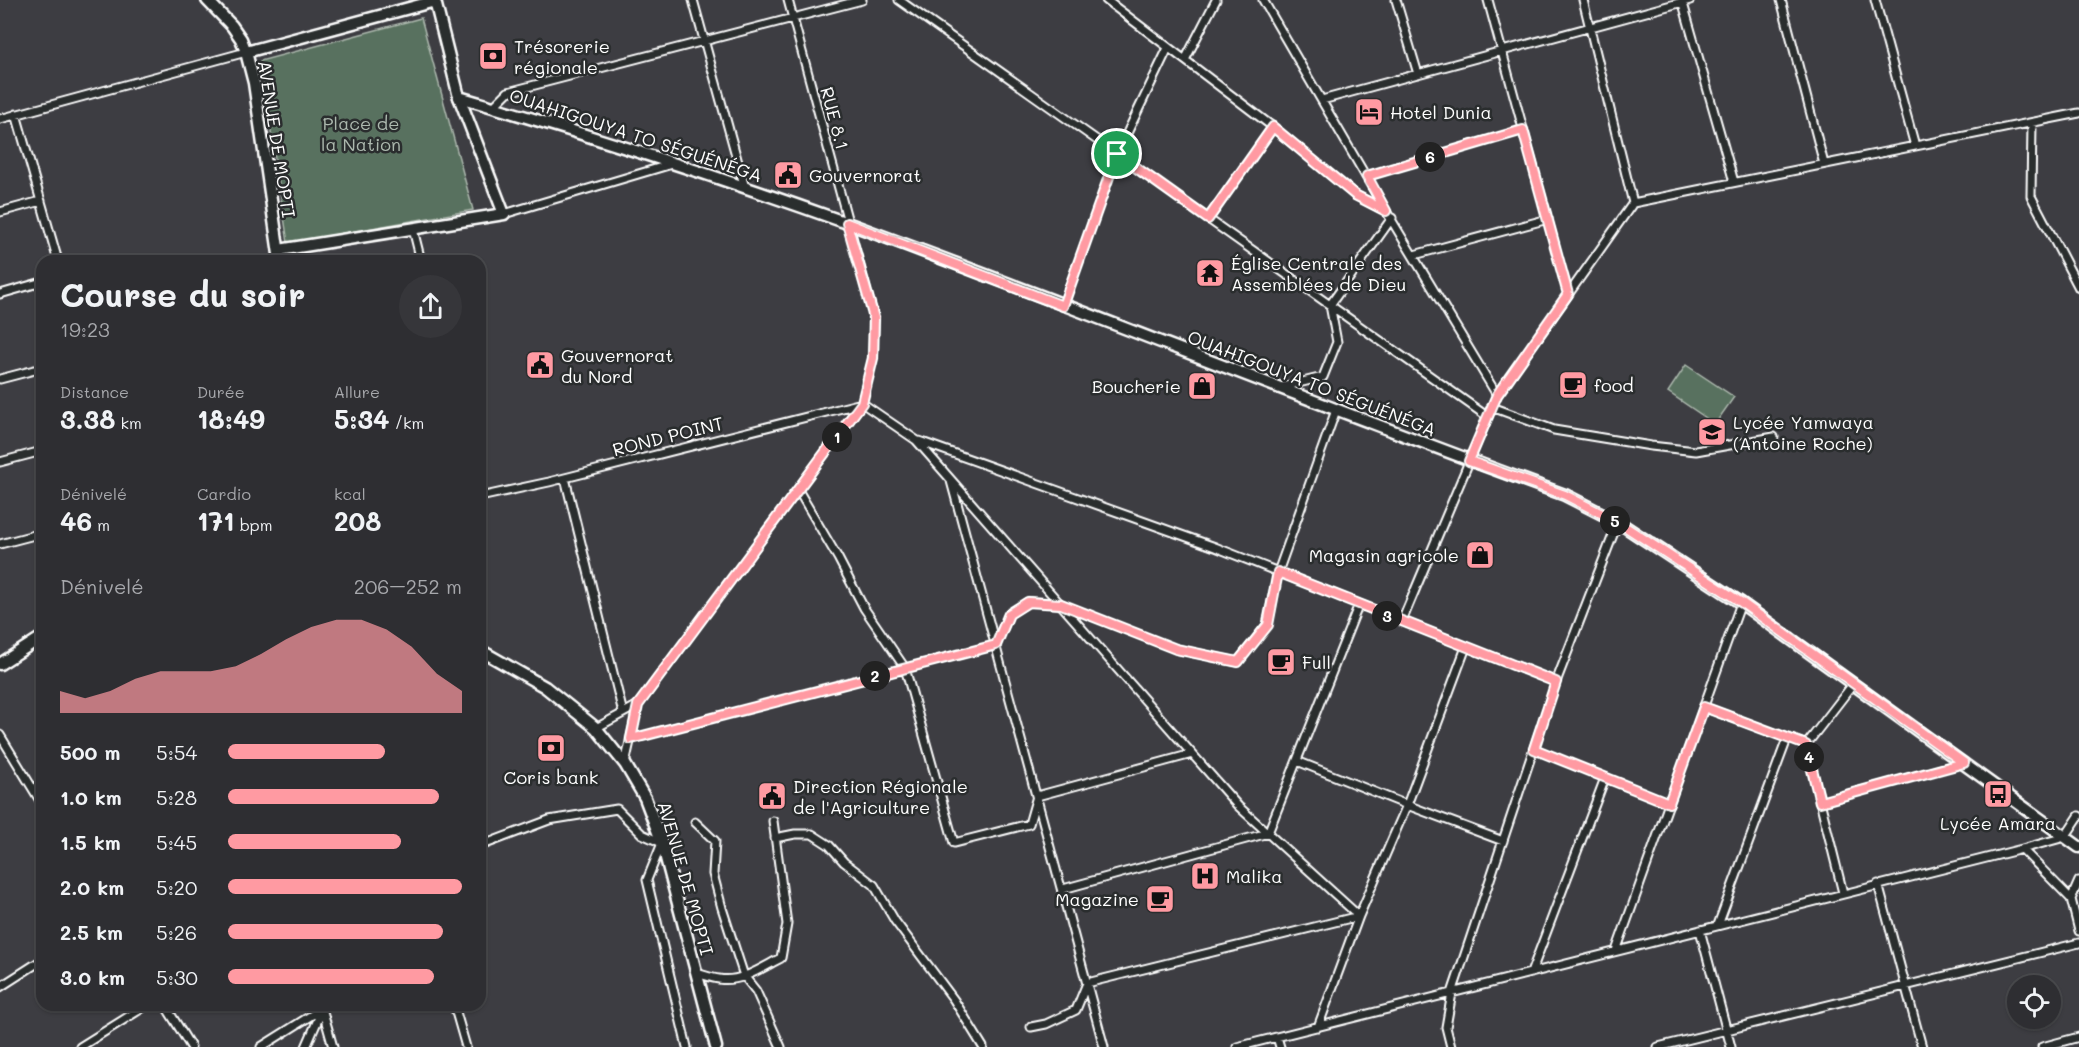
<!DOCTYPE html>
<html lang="fr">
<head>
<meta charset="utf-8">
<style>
  body { margin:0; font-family:Mali,sans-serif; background:#36363a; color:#f1f3f6; height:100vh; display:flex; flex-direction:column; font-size:22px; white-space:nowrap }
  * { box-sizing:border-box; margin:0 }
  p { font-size:20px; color:#a7a8ac }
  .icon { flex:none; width:33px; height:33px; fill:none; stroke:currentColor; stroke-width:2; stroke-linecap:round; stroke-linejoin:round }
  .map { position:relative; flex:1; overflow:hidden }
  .panel { position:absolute; left:36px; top:255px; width:450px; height:756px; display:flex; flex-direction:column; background:#2e2e32; border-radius:18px; box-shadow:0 2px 4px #0004,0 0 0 2px #494a4d }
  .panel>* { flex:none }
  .fabs { position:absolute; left:2007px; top:975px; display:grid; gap:12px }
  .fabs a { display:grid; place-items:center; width:54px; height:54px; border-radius:50%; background:#2e2e32; box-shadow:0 2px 4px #0004,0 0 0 2px #494a4d; font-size:30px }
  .pin { position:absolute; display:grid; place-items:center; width:51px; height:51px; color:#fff; margin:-26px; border:3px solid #fff; border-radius:50%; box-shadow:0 2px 6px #0007 }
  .km { position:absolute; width:30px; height:30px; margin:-15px; border-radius:50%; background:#222; color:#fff; font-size:16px; line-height:30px; text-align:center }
  .round { display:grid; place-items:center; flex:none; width:63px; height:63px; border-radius:32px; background:#36363a }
  .summary { display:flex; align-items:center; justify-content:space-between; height:102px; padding:0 24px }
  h1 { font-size:33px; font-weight:700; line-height:45px }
  .metrics { display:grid; grid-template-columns:repeat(3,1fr); gap:9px; height:102px; padding:6px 24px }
  .metrics div { display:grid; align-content:center }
  .metrics b { font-size:26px; font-weight:700 }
  .metrics small { font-size:16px; font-weight:400 }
  .metrics p { font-size:16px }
  .chart { height:168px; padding:12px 24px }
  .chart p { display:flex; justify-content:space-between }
  .chart svg { width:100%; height:108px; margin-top:6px; fill:#ff9aa2; opacity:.7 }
  ul { padding:0 24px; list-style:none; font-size:20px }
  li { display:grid; grid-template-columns:96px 72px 1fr; align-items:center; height:45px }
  li i { height:15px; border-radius:8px; background:#ff9aa2 }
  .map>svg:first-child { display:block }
</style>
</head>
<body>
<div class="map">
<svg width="2079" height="1047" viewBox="0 0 2079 1047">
  <rect width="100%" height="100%" fill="#3d3d42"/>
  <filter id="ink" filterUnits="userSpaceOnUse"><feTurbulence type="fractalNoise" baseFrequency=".0167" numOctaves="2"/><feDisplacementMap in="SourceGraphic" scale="12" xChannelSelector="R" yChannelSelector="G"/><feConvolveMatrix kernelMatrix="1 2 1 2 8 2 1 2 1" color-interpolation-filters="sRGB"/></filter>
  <g filter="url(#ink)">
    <path fill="#59715e" stroke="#acb8ae" stroke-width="1.5" d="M 421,18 L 473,210 L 288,243 L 260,61 Z
      M 1686,365 L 1734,397 L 1715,424 L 1668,392 Z"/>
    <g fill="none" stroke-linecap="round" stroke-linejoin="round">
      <g stroke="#fff" stroke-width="11">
        <path id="street" d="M 693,0 L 745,188
          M 899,0 L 1488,417
          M 1106,0 L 1273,127 L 1355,195 L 1386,211
          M 1263,0 L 1386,211 L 1497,395 L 1402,621
          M 1396,0 L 1418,74
          M 1488,0 L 1568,294
          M 1583,0 L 1633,203
          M 1682,0 L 1734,182
          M 1781,0 L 1824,164
          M 1875,0 L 1915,146
          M 1185,60 L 1216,0
          M 1322,100 L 1690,0
          M 493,107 L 508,92 L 862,0
          M 16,114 L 58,261
          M 0,119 L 246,52
          M 2032,123 L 2031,196 L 2079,288
          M 1367,176 L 1523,130
          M 0,212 L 41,201
          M 504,214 L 672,164
          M 1208,219 L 1273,127
          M 413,229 L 421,261
          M 1414,255 L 1548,219
          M 0,294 L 42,282
          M 1063,306 L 1117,154 L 1168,48
          M 0,379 L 42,368
          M 1282,387 L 1323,377 L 1337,342 L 1330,305 L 1392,218
          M 1497,395 L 1633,203 L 2079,113
          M 1492,407 L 1554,430 L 1651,446 L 1696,451 L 1774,437
          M 919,441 L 1215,547 L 1556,682
          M 0,462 L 42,451
          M 565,478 L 623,713
          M 951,481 L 1104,1047
          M 480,486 L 483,496
          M 798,490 L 838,558 L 864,608 L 905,668 L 954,843 L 1029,824 L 1037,796 L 1192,754
          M 480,497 L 549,482 L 862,403 L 916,440 L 1238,806 L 1359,916 L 1318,1027
          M 0,544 L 42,533
          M 638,705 L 862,403 L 873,358 L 874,318 L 788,0
          M 1704,707 L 1806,745
          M 596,728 L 638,705 L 625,764
          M 0,735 L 42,804
          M 631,739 L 996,645 L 1009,614 L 1028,602 L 1061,604 L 1176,649 L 1238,662 L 1267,625 L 1278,572 L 1336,410
          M 1534,749 L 1669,803
          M 1297,761 L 1407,805 L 1503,841
          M 1820,802 L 1963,763
          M 695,822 L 715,841 L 713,874 L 722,908 L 744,976 L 756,991 L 781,1047
          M 775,838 L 795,834 L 812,834 L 829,845 L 844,862 L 874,885 L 895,921 L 954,1000 L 983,1047
          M 480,846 L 549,820 L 617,809 L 642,834 L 662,843 L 647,880 L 687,1047
          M 2022,849 L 2071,899 L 2079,931
          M 1878,884 L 1922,1047
          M 1063,889 L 1268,833 L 1359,604
          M 1843,893 L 1806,745 L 1854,683
          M 2071,899 L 2079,881
          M 1718,925 L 1787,739
          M 1700,930 L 1731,1047
          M 1616,951 L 1741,603
          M 696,973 C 704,975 711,978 719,979 C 741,983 763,967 781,958 L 787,924 L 773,821
          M 1531,973 L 1605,778
          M 0,987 L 42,960
          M 165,1005 L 191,1047
          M 454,1005 L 466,1047
          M 322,1008 L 333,1047
          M 1031,1027 L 1046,1024 L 1076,1010 L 1087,983 L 1359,916 L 1407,805 L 1466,647
          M 1277,1037 L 1280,1047
          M 80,1047 L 147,1005
          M 261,1047 L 323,1008 L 306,1047
          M 1237,1047 L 2022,849 L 2065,837 L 2079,816
          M 1451,1047 L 1446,1027 L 1452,993 L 1556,682 L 1618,522
          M 1658,1047 L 2079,943
          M 2042,1047 L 2079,1037"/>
      </g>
      <g stroke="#fff" stroke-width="15">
        <path id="secondary" d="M 279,250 L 504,214 L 459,97
          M 0,664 L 42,637"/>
      </g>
      <g stroke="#fff" stroke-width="15">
        <path id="primary" d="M 207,0 L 232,26 L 241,39 L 246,52 L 254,83 L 280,261
          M 246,52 L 435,1 L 459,97 C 590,135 719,177 847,223 C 1087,311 1324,408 1565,495 L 1618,522 L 1741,603 L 2079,847
          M 480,650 L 545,687 L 596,728 L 625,764 L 645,798 L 662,843 L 716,1047"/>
      </g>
      <use href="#street" stroke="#2a2d2e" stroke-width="7"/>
      <use href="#secondary" stroke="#2a2d2e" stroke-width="10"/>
      <use href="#primary" stroke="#2a2d2e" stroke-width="10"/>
    </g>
  </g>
  <g fill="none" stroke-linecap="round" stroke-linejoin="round" filter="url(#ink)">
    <g stroke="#fff" stroke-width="12">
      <path id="route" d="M 1273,127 L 1355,195 L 1386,211 L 1367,176 L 1523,130 L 1568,294 L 1497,395 L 1469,461 L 1565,495 L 1618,522 L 1742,603 L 1964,763 L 1820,802 L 1806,745 L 1704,707 L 1669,803 L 1534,749 L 1556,682 L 1278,572 L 1268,625 L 1238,662 L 1176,649 L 1061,604 L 1028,602 L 1009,614 L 996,645 L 631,739 L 638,705 L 862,403 L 873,358 L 874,318 L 847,223 L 1063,306 L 1117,154 L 1208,219 Z"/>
    </g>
    <use href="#route" stroke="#ff9aa2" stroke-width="8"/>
  </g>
  <defs>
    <g id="bank-square" transform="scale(1.5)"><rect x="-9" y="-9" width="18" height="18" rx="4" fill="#ff9aa2" stroke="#2a2d2e"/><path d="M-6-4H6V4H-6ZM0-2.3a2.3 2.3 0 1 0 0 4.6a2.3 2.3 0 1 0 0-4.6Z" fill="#111"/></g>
    <g id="hotel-square" transform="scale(1.5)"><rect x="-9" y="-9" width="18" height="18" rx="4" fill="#ff9aa2" stroke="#2a2d2e"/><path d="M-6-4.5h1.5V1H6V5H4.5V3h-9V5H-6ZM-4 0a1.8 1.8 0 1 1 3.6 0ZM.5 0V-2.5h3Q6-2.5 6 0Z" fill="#111"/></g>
    <g id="civic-square" transform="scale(1.5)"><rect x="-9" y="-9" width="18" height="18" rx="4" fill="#ff9aa2" stroke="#2a2d2e"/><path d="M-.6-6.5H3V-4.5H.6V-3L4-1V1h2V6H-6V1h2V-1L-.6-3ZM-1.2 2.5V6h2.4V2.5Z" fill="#111"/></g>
    <g id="temple-square" transform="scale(1.5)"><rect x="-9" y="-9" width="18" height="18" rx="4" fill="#ff9aa2" stroke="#2a2d2e"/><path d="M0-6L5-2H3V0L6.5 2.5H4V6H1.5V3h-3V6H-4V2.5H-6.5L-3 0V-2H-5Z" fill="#111"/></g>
    <g id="cafe-square" transform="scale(1.5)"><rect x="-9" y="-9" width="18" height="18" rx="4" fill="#ff9aa2" stroke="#2a2d2e"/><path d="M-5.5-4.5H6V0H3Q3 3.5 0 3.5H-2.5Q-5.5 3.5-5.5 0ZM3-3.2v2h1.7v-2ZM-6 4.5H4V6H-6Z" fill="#111"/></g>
    <g id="shop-square" transform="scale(1.5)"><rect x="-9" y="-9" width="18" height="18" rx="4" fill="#ff9aa2" stroke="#2a2d2e"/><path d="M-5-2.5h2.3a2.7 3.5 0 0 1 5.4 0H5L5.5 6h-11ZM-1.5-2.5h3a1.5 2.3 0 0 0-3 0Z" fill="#111"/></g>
    <g id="school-square" transform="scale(1.5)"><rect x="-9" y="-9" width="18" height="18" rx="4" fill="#ff9aa2" stroke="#2a2d2e"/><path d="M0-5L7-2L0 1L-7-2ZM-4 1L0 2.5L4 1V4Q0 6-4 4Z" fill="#111"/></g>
    <g id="bus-square" transform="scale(1.5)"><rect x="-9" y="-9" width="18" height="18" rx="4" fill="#ff9aa2" stroke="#2a2d2e"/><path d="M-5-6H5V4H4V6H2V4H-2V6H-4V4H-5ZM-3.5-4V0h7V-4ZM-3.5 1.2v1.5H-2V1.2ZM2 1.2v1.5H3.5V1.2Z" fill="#111"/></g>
    <g id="hospital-square" transform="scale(1.5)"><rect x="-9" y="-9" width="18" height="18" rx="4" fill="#ff9aa2" stroke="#2a2d2e"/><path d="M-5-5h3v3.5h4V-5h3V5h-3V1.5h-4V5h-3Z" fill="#111"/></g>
  </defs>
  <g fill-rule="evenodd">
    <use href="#bank-square" x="493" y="56"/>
    <use href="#hotel-square" x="1369" y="112"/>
    <use href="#civic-square" x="788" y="175"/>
    <use href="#temple-square" x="1210" y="273"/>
    <use href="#civic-square" x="540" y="365"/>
    <use href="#cafe-square" x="1573" y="385"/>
    <use href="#shop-square" x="1202" y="386"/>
    <use href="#school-square" x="1712" y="432"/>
    <use href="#shop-square" x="1480" y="555"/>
    <use href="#cafe-square" x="1281" y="662"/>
    <use href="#bank-square" x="551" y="748"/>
    <use href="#bus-square" x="1998" y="794"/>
    <use href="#civic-square" x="772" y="796"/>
    <use href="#hospital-square" x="1205" y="876"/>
    <use href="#cafe-square" x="1160" y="899"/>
  </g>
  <g text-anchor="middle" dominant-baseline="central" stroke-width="5" stroke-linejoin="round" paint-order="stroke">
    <g font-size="18" fill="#fff" stroke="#2a2d2e" text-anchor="start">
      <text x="514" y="46">Trésorerie<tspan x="514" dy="21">régionale</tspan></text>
      <text x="1390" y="112">Hotel Dunia</text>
      <text x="809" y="175">Gouvernorat</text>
      <text x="1231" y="263">Église Centrale des<tspan x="1231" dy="21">Assemblées de Dieu</tspan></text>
      <text x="561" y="355">Gouvernorat<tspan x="561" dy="21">du Nord</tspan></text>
      <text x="1594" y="385">food</text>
      <text x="1181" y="386" text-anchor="end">Boucherie</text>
      <text x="1733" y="422">Lycée Yamwaya<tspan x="1733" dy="21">(Antoine Roche)</tspan></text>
      <text x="1459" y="555" text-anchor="end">Magasin agricole</text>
      <text x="1302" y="662">Full</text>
      <text x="551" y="777" text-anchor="middle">Coris bank</text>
      <text x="793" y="786">Direction Régionale<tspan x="793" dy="21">de l'Agriculture</tspan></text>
      <text x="1998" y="823" text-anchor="middle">Lycée Amara</text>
      <text x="1226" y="876">Malika</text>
      <text x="1139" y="899" text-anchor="end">Magazine</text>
    </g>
    <g font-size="18" fill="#fff" stroke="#2a2d2e">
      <text transform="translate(835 118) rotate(75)">RUE 8.1</text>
      <text transform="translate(636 135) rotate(18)">OUAHIGOUYA TO SÉGUÉNÉGA</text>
      <text transform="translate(277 139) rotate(81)">AVENUE DE MOPTI</text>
      <text transform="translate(1312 383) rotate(21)">OUAHIGOUYA TO SÉGUÉNÉGA</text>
      <text transform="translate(668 436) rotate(-14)">ROND POINT</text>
      <text transform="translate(686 878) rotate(74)">AVENUE DE MOPTI</text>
    </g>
    <g font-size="18" fill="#acb8ae" stroke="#2a2d2e">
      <text x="361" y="123">Place de<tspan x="361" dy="21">la Nation</tspan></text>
    </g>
  </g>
</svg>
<div class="fabs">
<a><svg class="icon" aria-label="locate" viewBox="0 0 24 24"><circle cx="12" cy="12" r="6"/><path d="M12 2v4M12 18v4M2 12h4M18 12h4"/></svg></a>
</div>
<div class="pin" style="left:1117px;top:154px;background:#1e9e55"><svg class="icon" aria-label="arrive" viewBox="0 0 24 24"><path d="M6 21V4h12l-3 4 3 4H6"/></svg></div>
<b class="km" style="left:837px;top:437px">1</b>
<b class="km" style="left:875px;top:676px">2</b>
<b class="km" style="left:1387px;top:616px">3</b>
<b class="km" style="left:1809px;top:757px">4</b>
<b class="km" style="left:1615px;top:521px">5</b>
<b class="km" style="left:1430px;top:157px">6</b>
<section class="panel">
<div class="summary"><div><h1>Course du soir</h1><p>19:23</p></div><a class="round"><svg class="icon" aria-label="share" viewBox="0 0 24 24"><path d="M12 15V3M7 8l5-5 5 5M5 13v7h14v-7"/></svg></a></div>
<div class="metrics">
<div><p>Distance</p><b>3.38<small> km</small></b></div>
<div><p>Durée</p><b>18:49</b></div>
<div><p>Allure</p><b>5:34<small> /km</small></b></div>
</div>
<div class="metrics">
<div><p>Dénivelé</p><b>46<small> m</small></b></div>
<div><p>Cardio</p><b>171<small> bpm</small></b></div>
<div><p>kcal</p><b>208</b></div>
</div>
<div class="chart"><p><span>Dénivelé</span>206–252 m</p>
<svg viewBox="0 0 160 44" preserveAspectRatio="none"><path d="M0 44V35L10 38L20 35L30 30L40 27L50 27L60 27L70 25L80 20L90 14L100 9L110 6L120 6L130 10L140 17L150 28L160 35V44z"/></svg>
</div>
<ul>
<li><b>500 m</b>5:54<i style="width:67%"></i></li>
<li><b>1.0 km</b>5:28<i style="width:90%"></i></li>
<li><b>1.5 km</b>5:45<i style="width:74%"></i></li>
<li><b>2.0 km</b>5:20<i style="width:100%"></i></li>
<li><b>2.5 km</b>5:26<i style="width:92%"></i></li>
<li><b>3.0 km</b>5:30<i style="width:88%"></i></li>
</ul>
</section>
</div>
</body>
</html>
